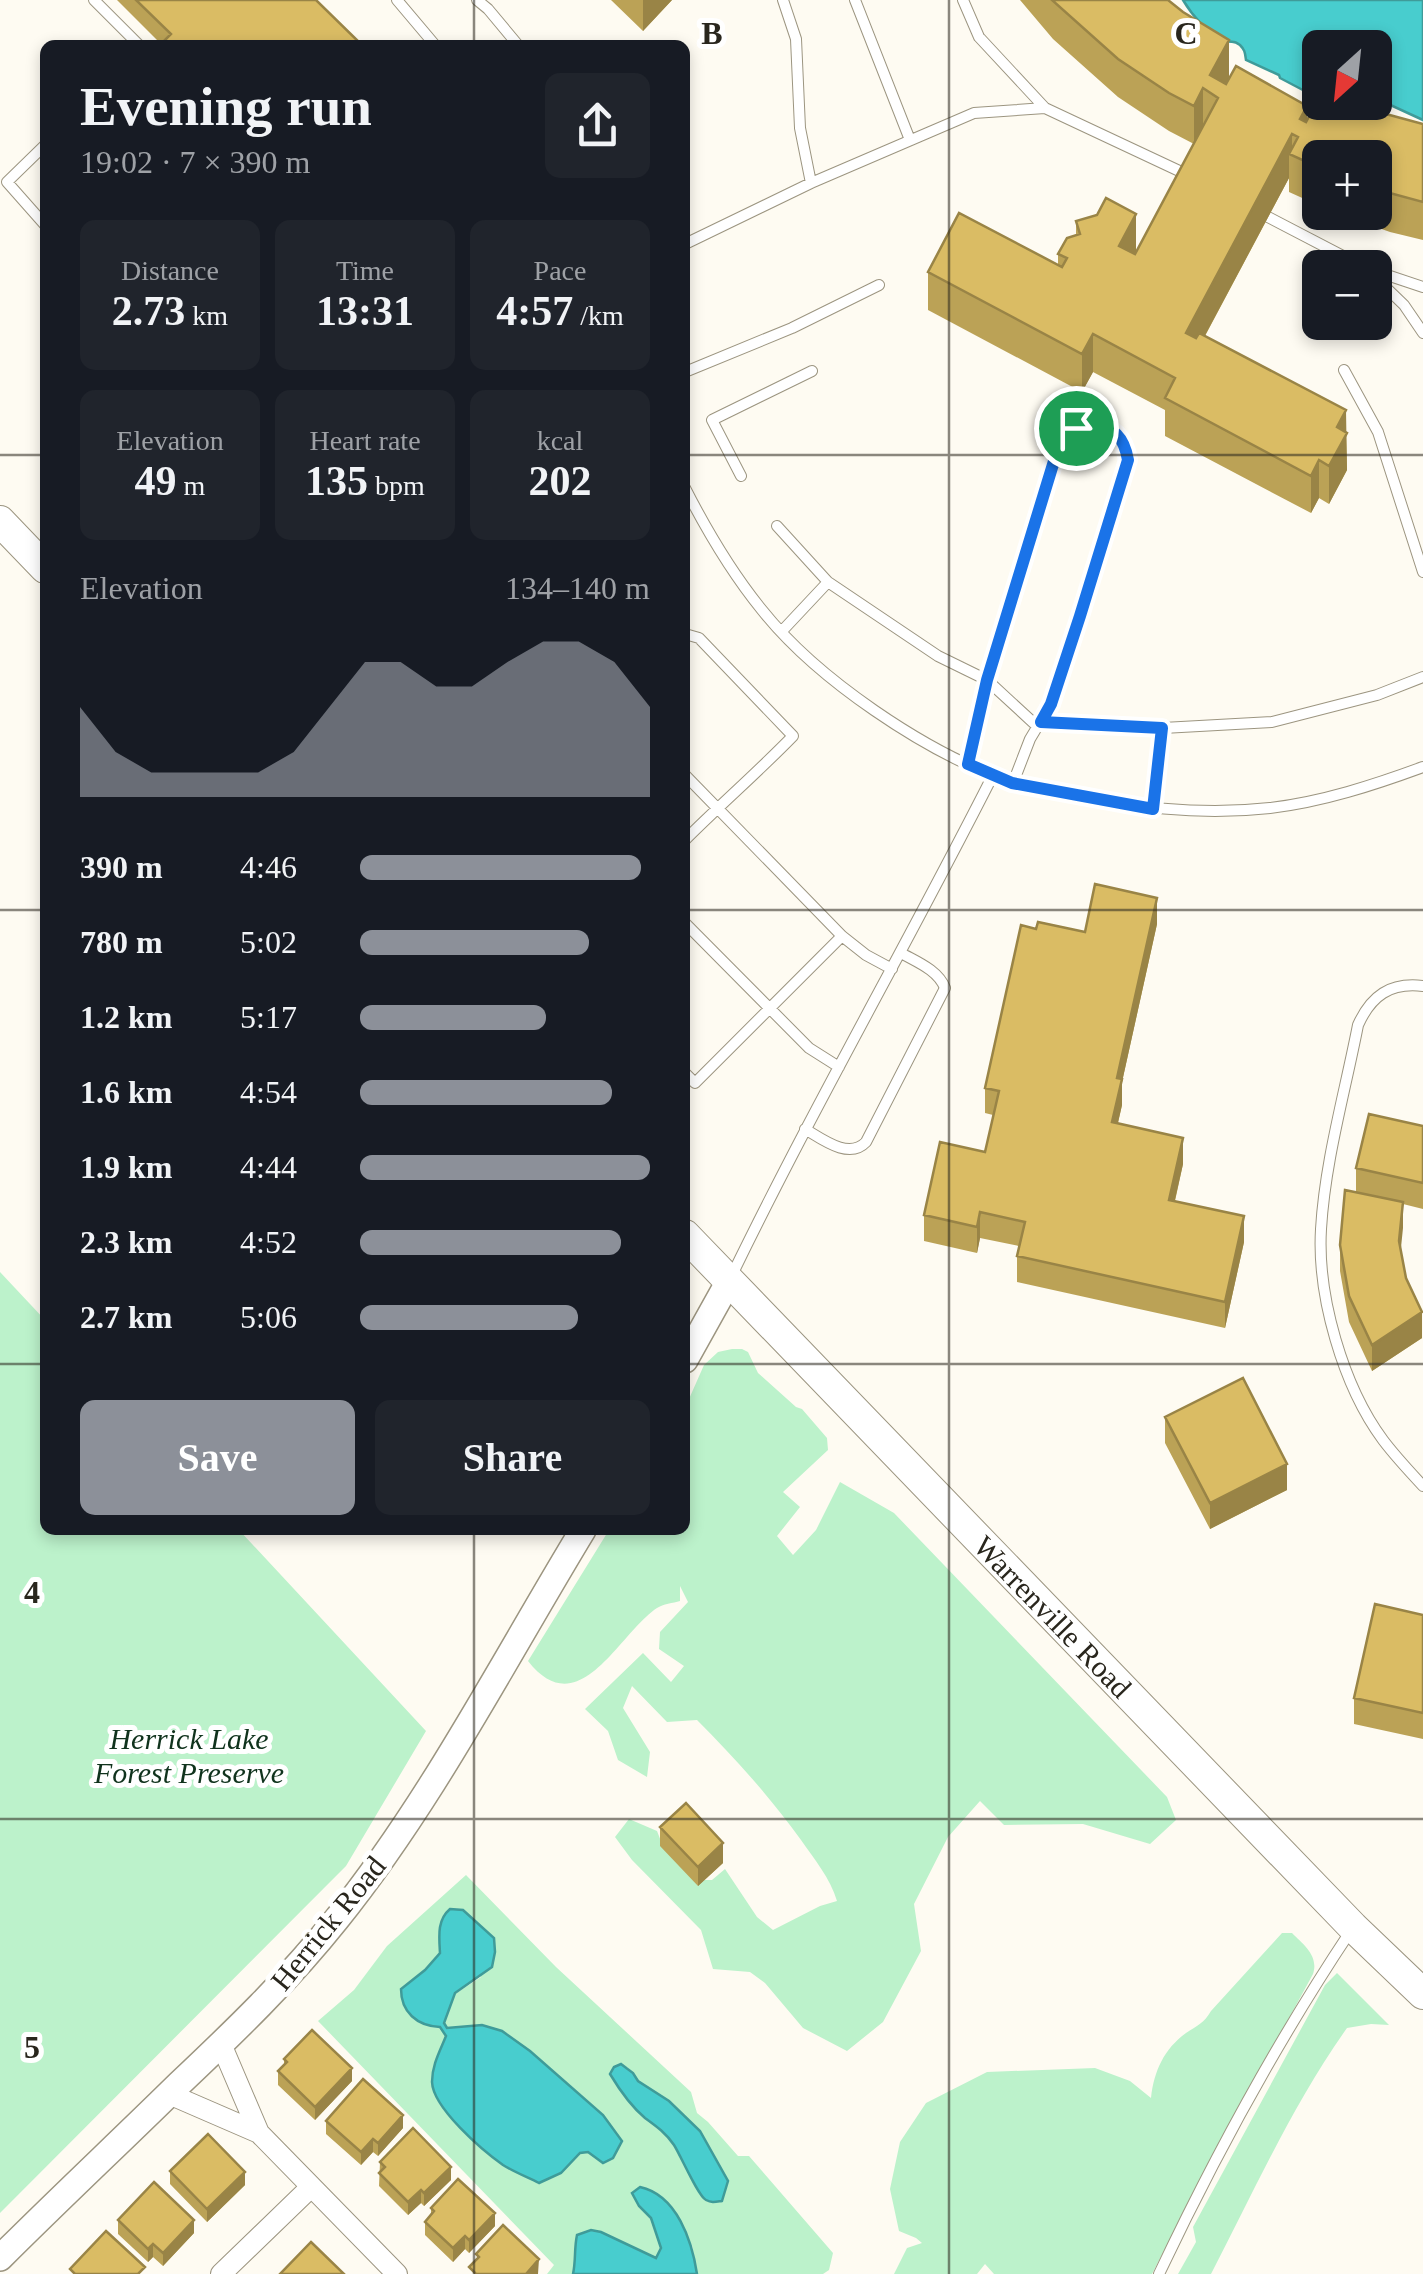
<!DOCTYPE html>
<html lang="en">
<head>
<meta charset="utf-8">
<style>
  body { margin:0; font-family:"Times New Roman",serif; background:#20242c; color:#f1f3f6; height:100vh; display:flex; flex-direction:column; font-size:38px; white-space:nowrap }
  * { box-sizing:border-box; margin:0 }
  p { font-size:32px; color:#9ea1a6 }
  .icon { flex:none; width:55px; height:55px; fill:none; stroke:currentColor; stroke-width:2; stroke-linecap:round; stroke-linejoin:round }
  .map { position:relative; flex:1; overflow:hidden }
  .panel { position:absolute; left:40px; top:40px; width:650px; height:1495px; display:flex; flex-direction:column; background:#171b24; border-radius:15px; box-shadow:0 5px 15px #0003 }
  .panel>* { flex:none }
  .needle { width:65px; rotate:207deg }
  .buttons { position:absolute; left:1302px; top:30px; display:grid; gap:20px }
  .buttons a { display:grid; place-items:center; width:90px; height:90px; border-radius:15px; background:#171b24; box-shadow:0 5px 15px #0003; font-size:50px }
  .pin { position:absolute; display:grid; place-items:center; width:85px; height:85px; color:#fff; margin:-42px; border:5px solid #fff; border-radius:50%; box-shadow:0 2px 10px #0007 }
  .round { display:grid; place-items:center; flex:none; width:105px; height:105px; border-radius:15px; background:#20242c }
  .overview { display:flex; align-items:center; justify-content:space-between; height:170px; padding:0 40px }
  h1 { font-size:55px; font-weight:600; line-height:75px }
  .stats { display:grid; grid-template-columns:repeat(3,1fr); gap:15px; height:170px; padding:10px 40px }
  .stats div { display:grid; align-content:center; border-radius:15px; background:#20242c; text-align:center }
  .stats b { font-size:42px; font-weight:600 }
  .stats small { font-size:28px; font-weight:400 }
  .stats p { font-size:28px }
  .chart { height:280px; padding:20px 40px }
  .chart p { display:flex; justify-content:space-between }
  .chart svg { width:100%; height:180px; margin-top:10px; fill:#8c9099; opacity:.7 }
  .button { display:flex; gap:20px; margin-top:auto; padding:20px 40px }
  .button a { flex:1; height:115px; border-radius:15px; background:#8c9099; color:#fff; font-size:40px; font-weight:600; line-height:115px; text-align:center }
  .button a+a { background:#20242c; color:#f1f3f6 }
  ul { padding:0 40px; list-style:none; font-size:32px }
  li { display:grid; grid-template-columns:160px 120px 1fr; align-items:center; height:75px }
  li i { height:25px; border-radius:12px; background:#8c9099 }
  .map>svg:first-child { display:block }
</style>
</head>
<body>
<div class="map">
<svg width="1423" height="2274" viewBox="0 0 1423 2274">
  <rect width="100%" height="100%" fill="#fefbf2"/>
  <path fill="#bcf2cb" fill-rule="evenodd" d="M 0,1272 L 45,1320 L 45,1530 L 239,1530 L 426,1731 L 346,1866 L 0,2213 Z
    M 732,1349 L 742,1349 L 748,1352 L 758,1373 L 796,1407 L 802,1409 L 827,1438 L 828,1450 L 783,1492 L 800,1507 L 777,1536 L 793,1555 L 816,1530 L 840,1482 L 894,1513 L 1167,1797 L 1176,1820 L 1150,1844 L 1083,1824 L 1004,1825 L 980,1801 L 948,1837 L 914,1904 L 921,1951 L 883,2022 L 847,2051 L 803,2028 L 765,1983 L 750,1972 L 713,1969 L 701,1930 L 632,1860 L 615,1837 L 629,1819 L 657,1831 L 664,1849 L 697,1880 L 712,1880 L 725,1869 L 757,1917 L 773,1930 L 820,1906 L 837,1901 C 830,1878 815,1860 801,1840 C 770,1797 735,1758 697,1720 L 667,1722 L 632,1686 L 623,1708 L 650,1752 L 647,1777 L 618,1760 L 608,1731 L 585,1709 L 643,1653 L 671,1682 L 684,1666 L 659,1649 L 660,1632 L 688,1602 L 680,1586 L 680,1601 C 673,1603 663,1604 657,1608 C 619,1633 579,1726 528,1661 L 609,1530 L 685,1530 L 685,1408 L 704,1365 L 718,1352 Z
    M 466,1875 L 556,1967 L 691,2092 L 697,2113 L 708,2122 L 738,2156 L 749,2156 L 833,2253 L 829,2270 L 823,2274 L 697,2274 L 692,2245 L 639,2206 L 651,2218 L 661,2248 L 656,2259 L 602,2232 L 591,2230 L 576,2258 L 573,2274 L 547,2274 L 554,2265 L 318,2021 L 354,1990 L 387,1946 ZM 439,1933 L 481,1977 L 455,1994 L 444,2023 L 447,2029 L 482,2025 L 502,2031 L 603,2163 L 588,2152 L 581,2153 L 561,2173 L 504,2166 L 470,2137 L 438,2102 L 435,2061 L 446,2036 L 440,2027 L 401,1989 L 425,1970 L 441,1952 ZM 627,2067 L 633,2073 L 710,2202 C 695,2194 684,2158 672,2142 C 662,2128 653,2125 642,2115 C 633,2106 625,2094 616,2084 Z
    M 1282,1933 L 1292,1933 C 1304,1945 1319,1956 1313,1974 L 1181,2217 L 1152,2274 L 994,2274 L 985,2264 L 977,2274 L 894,2274 L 907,2248 L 922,2243 L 916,2238 L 899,2231 L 890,2189 L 900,2142 L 926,2103 L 987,2072 L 1095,2068 L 1130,2081 L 1151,2098 C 1154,2071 1164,2049 1186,2033 C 1198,2025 1204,2023 1211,2011 Z
    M 1337,1973 L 1389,2025 L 1371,2024 L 1347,2028 C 1293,2104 1254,2191 1211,2274 L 1178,2274 L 1196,2242 L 1193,2227 L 1325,1985 Z"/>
  <path fill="#48cdce" stroke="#3f9b99" stroke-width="2.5" d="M 1183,0 L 1423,0 L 1423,120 L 1375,98 L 1375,48 L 1320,48 L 1320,99 L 1280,78 L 1279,75 L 1246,60 C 1245,53 1245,50 1240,45 C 1232,39 1233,44 1224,40 C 1207,33 1192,15 1183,0 Z
    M 450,1909 L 463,1910 L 494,1938 L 495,1952 L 492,1967 L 455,1993 L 444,2023 L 447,2028 L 482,2025 L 502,2031 L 530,2051 L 603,2115 L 622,2141 L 613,2158 L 603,2163 L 588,2152 L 580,2153 L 561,2173 L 539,2183 C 527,2177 514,2172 503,2165 C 482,2150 433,2108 432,2082 C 432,2065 440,2051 446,2036 L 440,2027 C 417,2026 401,2012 401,1989 L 425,1970 L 440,1953 C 439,1936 437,1920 450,1909 Z
    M 621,2064 L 633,2073 L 638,2081 L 669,2101 L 700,2131 L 728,2181 L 722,2201 C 715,2202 712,2203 706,2200 C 698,2196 681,2156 674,2145 C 666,2133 656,2126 645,2118 C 632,2107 619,2089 610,2074 L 614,2067 Z
    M 640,2187 C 677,2195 692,2241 697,2274 L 573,2274 C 576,2260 574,2249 577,2235 L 591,2230 L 601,2232 L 656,2258 L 661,2248 L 651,2218 L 639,2206 L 632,2193 Z"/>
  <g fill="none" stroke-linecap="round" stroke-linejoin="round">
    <g stroke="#9c9580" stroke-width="12">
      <path id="service" d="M 94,0 L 139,45
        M 397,0 L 435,45
        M 477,0 L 488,9 L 518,45
        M 783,0 L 796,39 L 800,128 L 811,183
        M 855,0 L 910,140
        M 963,0 L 979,37 L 1045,108 L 1190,176
        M 45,145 L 7,182 L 45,225
        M 1268,217 L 1366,268
        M 685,244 L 811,183 L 974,113 L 1045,108
        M 1375,271 L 1423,287
        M 1375,277 L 1404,305 L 1423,333
        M 1344,370 L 1378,432 L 1423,572
        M 685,372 L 792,328 L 879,285
        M 741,476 L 712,420 L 812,371
        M 685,488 C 707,531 731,572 762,610 C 817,679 925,752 1008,781 C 1024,787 1042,789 1060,792 C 1129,807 1198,816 1270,808 C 1322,802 1374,785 1423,767
        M 777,526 L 828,582 L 938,656 L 987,680 L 1038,727
        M 782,631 L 828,582
        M 685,634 L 699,638 L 793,736 C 758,772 721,804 685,840
        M 1041,721 L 1163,728 L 1272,722 L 1377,695 L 1423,677
        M 968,764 L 987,680 L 1059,448 C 1084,403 1134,425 1125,474 L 1051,704 L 1030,739 L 1013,783
        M 685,775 L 842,936 L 866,955 L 892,969
        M 1153,809 L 1163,728
        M 685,923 L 809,1048 L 839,1067
        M 1423,986 C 1390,982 1371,996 1358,1025 C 1345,1092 1325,1161 1321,1229 C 1317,1296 1343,1386 1383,1440 C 1395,1456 1409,1471 1423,1486
        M 685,1073 L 695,1083 L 842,936
        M 805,1129 C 822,1139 849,1160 866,1142 L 945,988 C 938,970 917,962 901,953
        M 732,1275 C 814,1106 908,943 993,775
        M 1159,2274 C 1215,2156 1278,2040 1350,1932"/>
    </g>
    <g stroke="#9c9580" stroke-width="22">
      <path id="minor" d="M 221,2044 L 259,2133 L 397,2274
        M 169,2094 L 259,2133
        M 221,2274 L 311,2187"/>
    </g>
    <g stroke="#9c9580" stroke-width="28">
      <path id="tertiary" d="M 685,1360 L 729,1281
        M 0,2258 C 59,2199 120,2142 179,2084 C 234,2032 289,1979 336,1920 C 431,1802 504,1660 583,1530"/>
    </g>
    <g stroke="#9c9580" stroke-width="32">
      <g id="secondary">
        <path d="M 0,521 L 45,568"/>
        <path id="s1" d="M 685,1235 L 1353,1927 L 1423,1994"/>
      </g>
    </g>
    <use href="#service" stroke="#fff" stroke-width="10"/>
    <use href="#minor" stroke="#fff" stroke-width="20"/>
    <use href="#tertiary" stroke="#fff" stroke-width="25"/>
    <use href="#secondary" stroke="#fff" stroke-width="30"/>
  </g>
  <path fill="#bba256" d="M 117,0 L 318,0 L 161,44 Z
    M 611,0 L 672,0 L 643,31 Z
    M 1020,0 L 1168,0 L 1229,78 L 1307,120 L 1386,114 L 1423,124 L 1423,240 L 1390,232 L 1334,212 L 1375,212 L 1375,158 L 1320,158 L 1320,206 L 1289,192 L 1289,178 L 1205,336 L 1346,432 L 1347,470 L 1329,504 L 1319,498 L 1311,513 L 1165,436 L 1165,410 L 1093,372 L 1082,392 L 928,310 L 928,272 L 1058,265 L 1058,254 L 1076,235 L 1076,221 L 1136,252 L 1194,144 L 1169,131 L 1118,97 L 1053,39 Z
    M 1157,924 L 1122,1082 L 1122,1105 L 1118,1123 L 1183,1164 L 1175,1201 L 1244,1242 L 1225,1328 L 1017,1282 L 1017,1256 L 1019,1246 L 980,1238 L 977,1253 L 924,1241 L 924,1215 L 985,1152 L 993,1115 L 985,1113 L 985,1088 L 1036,929 L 1085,932 Z
    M 1423,1126 L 1423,1209 L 1403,1204 L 1400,1250 L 1406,1278 L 1422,1338 L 1372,1371 L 1349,1322 L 1340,1271 L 1340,1245 L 1356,1193 L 1356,1168 Z
    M 1165,1417 L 1287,1490 L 1210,1529 L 1165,1443 Z
    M 1423,1615 L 1423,1739 L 1354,1724 L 1354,1698 Z
    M 660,1827 L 723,1863 L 698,1886 L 660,1846 Z
    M 284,2059 L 352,2081 L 315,2120 L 278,2085 L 278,2071 L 284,2065 Z
    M 326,2121 L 403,2128 L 378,2156 L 373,2152 L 361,2165 L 326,2134 Z
    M 380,2162 L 451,2180 L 424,2206 L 421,2203 L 408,2215 L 379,2186 Z
    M 170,2171 L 245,2185 L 207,2222 L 170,2184 Z
    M 431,2208 L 495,2226 L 469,2253 L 465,2249 L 453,2262 L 425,2235 L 425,2222 L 431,2215 Z
    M 118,2220 L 194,2233 L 163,2266 L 153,2257 L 148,2262 L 118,2234 Z"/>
  <path fill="#998446" d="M 643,0 L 672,0 L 643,31 Z
    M 1229,40 L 1229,78 L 1218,98 L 1210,75 Z
    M 1203,88 L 1203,126 L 1194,144 L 1194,106 Z
    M 1307,106 L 1307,144 L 1300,119 Z
    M 1292,134 L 1292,156 L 1289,154 L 1289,178 L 1186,371 L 1186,333 Z
    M 1136,214 L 1136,252 L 1119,284 L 1119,246 Z
    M 1093,334 L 1093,372 L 1082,392 L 1082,354 Z
    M 1346,410 L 1347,470 L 1329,504 L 1329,466 L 1337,427 Z
    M 1319,460 L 1319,498 L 1311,513 L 1311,476 Z
    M 1157,898 L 1157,924 L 1122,1082 L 1122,1105 L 1112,1148 L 1112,1122 L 1117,1078 Z
    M 1183,1138 L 1183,1164 L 1169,1226 L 1169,1200 Z
    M 1403,1202 L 1403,1228 L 1399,1267 L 1399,1241 Z
    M 980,1212 L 980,1238 L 977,1253 L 977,1227 Z
    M 1244,1216 L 1244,1242 L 1225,1328 L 1225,1302 Z
    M 1422,1312 L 1422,1338 L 1372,1371 L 1372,1345 Z
    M 1287,1464 L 1287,1490 L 1210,1529 L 1210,1503 Z
    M 723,1843 L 723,1863 L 698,1886 L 698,1867 Z
    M 352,2068 L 352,2081 L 315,2120 L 315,2107 Z
    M 403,2115 L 403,2128 L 378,2156 L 378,2143 Z
    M 373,2139 L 373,2152 L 361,2165 L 361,2152 Z
    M 451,2167 L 451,2180 L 424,2206 L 424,2193 Z
    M 245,2172 L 245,2185 L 207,2222 L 207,2209 Z
    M 421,2190 L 421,2203 L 408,2215 L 408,2202 Z
    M 495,2213 L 495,2226 L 469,2253 L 469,2240 Z
    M 194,2220 L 194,2233 L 163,2266 L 163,2253 Z
    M 465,2236 L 465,2249 L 453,2262 L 453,2248 Z
    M 153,2244 L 153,2257 L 148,2262 L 148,2249 Z
    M 539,2259 L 538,2274 L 526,2274 Z"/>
  <path fill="#dabc64" stroke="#998446" stroke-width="2.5" d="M 136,0 L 316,0 L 362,45 L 160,45 L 171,34 Z
    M 1052,0 L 1168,0 L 1183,12 L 1229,40 L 1210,75 L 1226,84 L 1236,66 L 1307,106 L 1300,119 L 1306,122 L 1320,96 L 1320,102 L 1359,102 L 1386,114 L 1423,124 L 1423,202 L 1375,189 L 1375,158 L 1320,158 L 1320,168 L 1289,154 L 1298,137 L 1292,134 L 1186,333 L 1196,338 L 1199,333 L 1346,410 L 1337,427 L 1347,433 L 1329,466 L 1319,460 L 1311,476 L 1165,398 L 1175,378 L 1093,334 L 1082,354 L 928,272 L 959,213 L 1062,267 L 1067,258 L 1058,254 L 1067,238 L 1080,234 L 1076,221 L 1097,215 L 1106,198 L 1136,214 L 1119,246 L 1135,254 L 1218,98 L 1203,88 L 1194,106 L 1169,93 L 1118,59 Z
    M 1095,884 L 1157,898 L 1117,1078 L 1122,1079 L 1112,1122 L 1183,1138 L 1169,1200 L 1244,1216 L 1225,1302 L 1017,1256 L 1025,1222 L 980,1212 L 977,1227 L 924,1215 L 940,1142 L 985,1152 L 999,1091 L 985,1088 L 1021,925 L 1036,929 L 1038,922 L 1085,932 Z
    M 1369,1114 L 1423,1126 L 1423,1183 L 1356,1168 Z
    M 1345,1190 L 1403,1202 L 1399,1241 L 1406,1278 L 1422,1312 L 1372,1345 L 1349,1296 L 1340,1245 Z
    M 1243,1378 L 1287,1464 L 1210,1503 L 1165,1417 Z
    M 1375,1604 L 1423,1615 L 1423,1713 L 1354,1698 Z
    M 686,1803 L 723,1843 L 698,1867 L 660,1827 Z
    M 312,2030 L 352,2068 L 315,2107 L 278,2071 L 287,2062 L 284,2059 Z
    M 363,2079 L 403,2115 L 378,2143 L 373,2139 L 361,2152 L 326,2121 Z
    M 413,2128 L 451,2167 L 424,2193 L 421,2190 L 408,2202 L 379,2173 L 385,2167 L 380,2162 Z
    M 208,2134 L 245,2172 L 207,2209 L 170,2171 Z
    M 458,2179 L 495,2213 L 469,2240 L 465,2236 L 453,2248 L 425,2222 L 434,2211 L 431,2208 Z
    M 154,2182 L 194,2220 L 163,2253 L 153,2244 L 148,2249 L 118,2220 Z
    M 503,2225 L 539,2259 L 526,2274 L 476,2274 L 469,2267 L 479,2257 L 476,2254 Z
    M 106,2231 L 145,2267 L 138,2274 L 75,2274 L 70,2269 Z
    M 311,2242 L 344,2274 L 280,2274 Z"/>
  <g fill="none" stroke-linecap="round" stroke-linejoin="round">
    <g stroke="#fff" stroke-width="20">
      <path id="route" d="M 1091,423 C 1114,427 1124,437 1128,460 L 1080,616 L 1051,704 L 1041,722 L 1162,728 L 1153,809 L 1012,783 L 968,764 L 987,680 L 1058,448 C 1067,433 1075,428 1091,423 Z"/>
    </g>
    <use href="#route" stroke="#1a73e8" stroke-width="12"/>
  </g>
  <path fill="none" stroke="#29261d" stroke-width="2.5" stroke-opacity="0.55" d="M 474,0 L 474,45M 949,0 L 949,2274M 0,455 L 45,455M 685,455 L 1423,455M 0,910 L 45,910M 685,910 L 1423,910M 0,1364 L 45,1364M 685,1364 L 1423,1364M 474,1530 L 474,2274M 0,1819 L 1423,1819"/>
  <g text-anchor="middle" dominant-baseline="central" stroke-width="10" stroke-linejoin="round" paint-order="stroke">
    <g font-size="30" fill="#29261d" stroke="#fff">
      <text stroke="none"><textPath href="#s1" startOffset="530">Warrenville Road</textPath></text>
      <text transform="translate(328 1923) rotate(-51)">Herrick Road</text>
    </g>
    <g font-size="30" font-style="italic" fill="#10331d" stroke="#fff">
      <text x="189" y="1738">Herrick Lake<tspan x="189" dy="34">Forest Preserve</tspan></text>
    </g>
  </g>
  <g font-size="32" text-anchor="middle" font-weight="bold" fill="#29261d" stroke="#fff" stroke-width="10" stroke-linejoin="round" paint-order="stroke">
    <text x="712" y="44">B</text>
    <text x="1186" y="44">C</text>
    <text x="32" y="1603">4</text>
    <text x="32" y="2058">5</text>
  </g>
</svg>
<div class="buttons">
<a><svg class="needle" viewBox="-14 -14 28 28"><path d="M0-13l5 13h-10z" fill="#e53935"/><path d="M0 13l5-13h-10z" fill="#9ea1a6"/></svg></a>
<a>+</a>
<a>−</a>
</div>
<div class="pin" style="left:1076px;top:428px;background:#1e9e55"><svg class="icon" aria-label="arrive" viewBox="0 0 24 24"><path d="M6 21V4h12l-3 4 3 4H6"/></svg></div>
<section class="panel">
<div class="overview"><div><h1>Evening run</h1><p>19:02 · 7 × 390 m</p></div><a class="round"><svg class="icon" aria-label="share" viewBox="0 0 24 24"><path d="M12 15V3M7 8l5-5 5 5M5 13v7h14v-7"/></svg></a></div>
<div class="stats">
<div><p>Distance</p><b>2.73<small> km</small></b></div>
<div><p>Time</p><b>13:31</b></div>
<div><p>Pace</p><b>4:57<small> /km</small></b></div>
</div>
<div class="stats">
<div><p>Elevation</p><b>49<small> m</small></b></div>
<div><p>Heart rate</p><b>135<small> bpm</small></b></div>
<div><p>kcal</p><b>202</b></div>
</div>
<div class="chart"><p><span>Elevation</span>134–140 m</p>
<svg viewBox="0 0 160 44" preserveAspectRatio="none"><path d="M0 44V22L10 33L20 38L30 38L40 38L50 38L60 33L70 22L80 11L90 11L100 17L110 17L120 11L130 6L140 6L150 11L160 22V44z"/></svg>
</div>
<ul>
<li><b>390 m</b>4:46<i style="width:97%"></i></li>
<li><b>780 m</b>5:02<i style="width:79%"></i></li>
<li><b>1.2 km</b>5:17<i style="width:64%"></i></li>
<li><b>1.6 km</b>4:54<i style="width:87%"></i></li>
<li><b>1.9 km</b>4:44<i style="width:100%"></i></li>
<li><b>2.3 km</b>4:52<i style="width:90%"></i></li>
<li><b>2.7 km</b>5:06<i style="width:75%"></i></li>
</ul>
<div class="button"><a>Save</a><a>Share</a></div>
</section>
</div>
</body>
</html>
